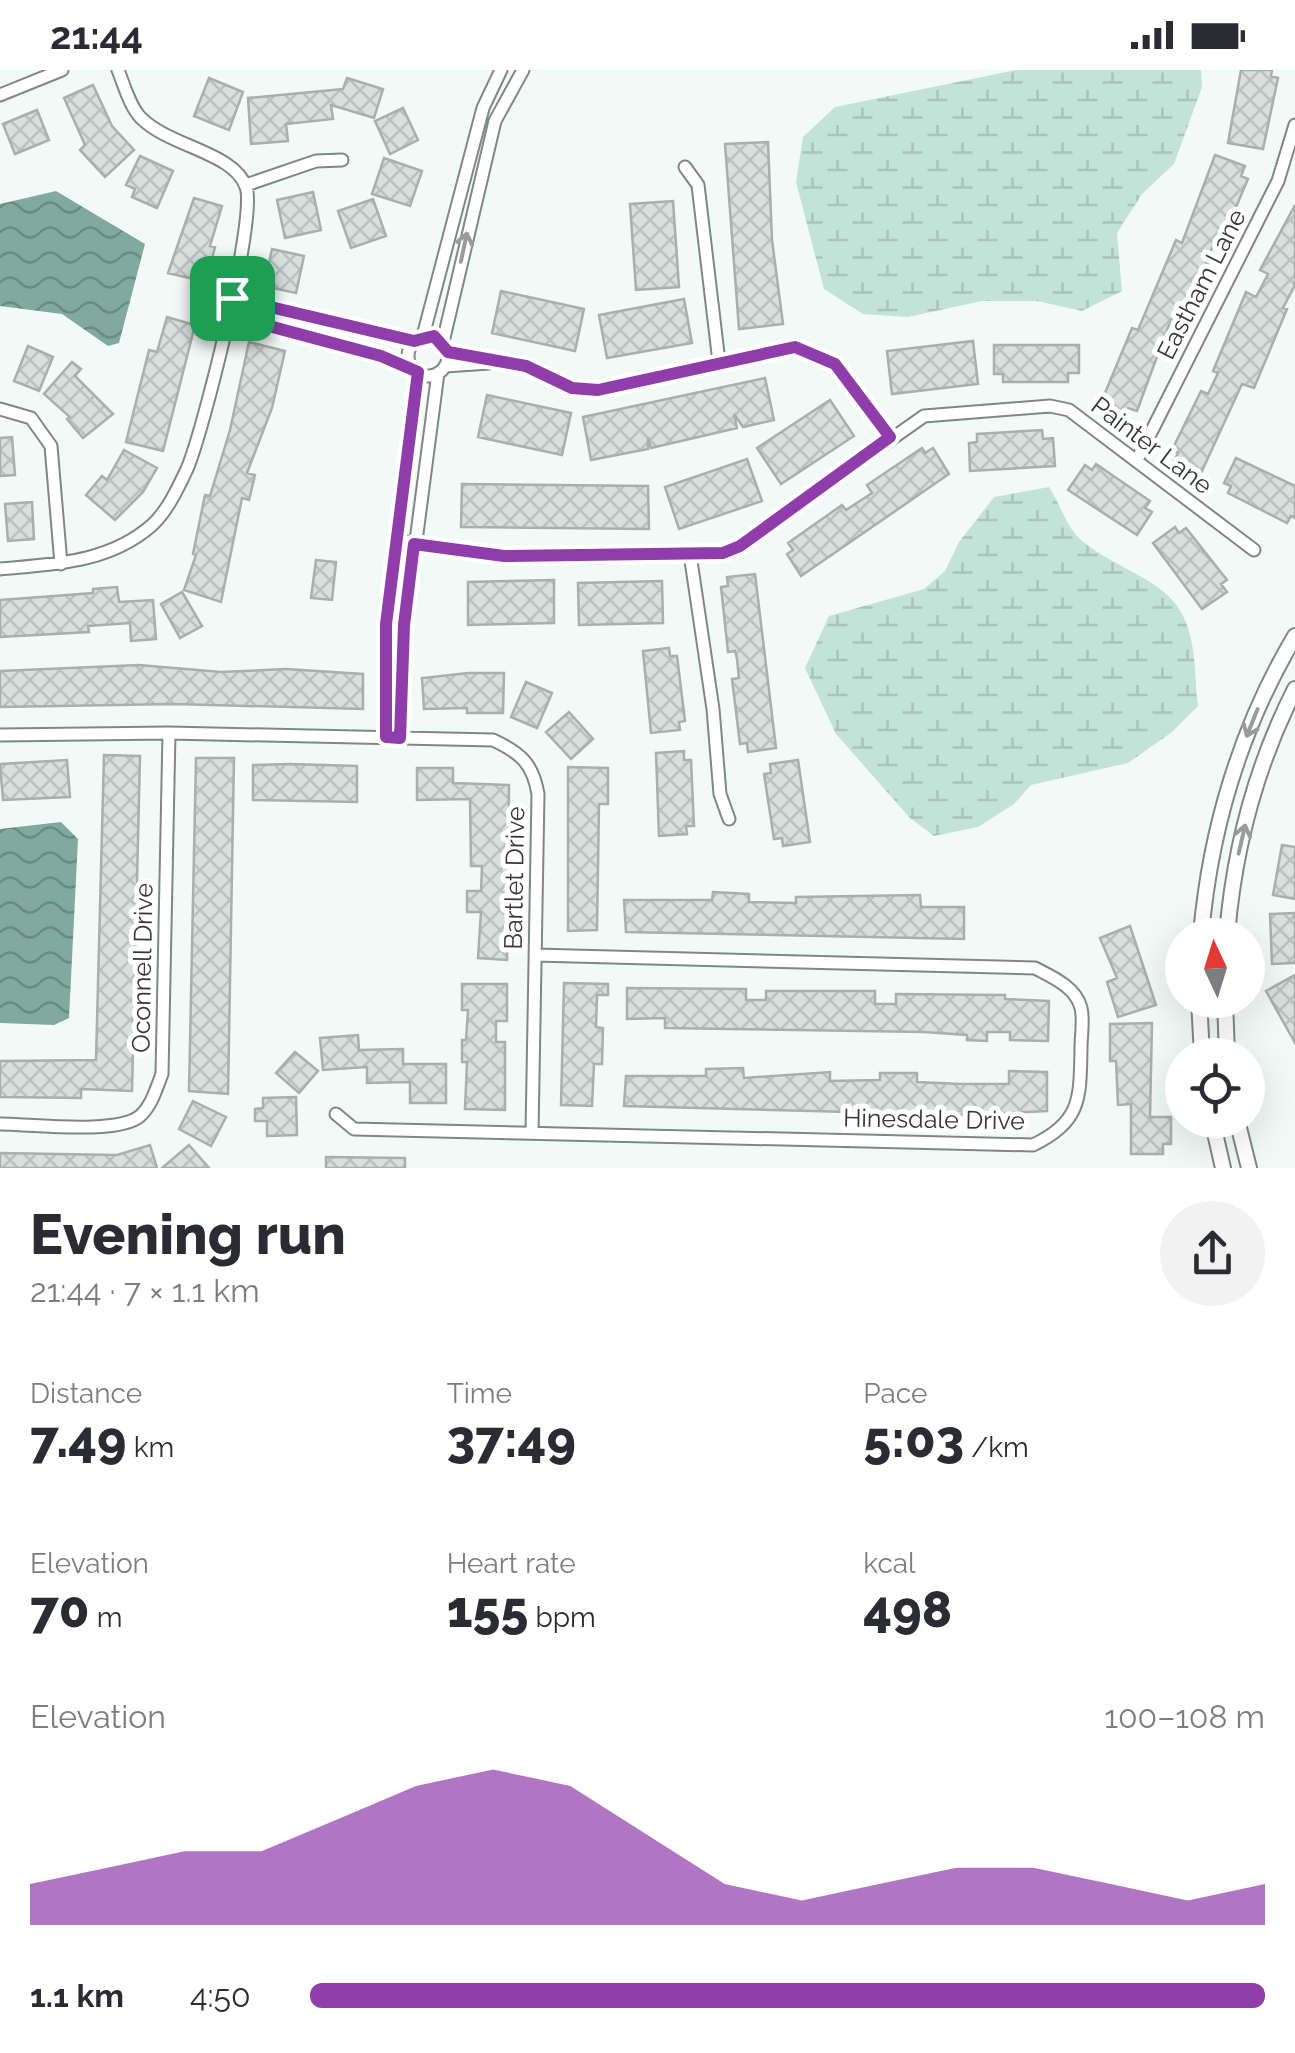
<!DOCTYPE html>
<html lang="en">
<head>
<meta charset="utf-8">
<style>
  body { margin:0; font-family:Raleway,sans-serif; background:#f2f2f3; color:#2b2b33; height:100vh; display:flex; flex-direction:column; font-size:38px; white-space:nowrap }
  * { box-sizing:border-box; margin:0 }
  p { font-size:32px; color:#7c7c81 }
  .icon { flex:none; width:55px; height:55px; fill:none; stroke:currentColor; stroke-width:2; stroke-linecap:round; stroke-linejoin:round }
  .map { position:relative; height:1098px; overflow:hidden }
  .panel { display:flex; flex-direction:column; background:#fff; flex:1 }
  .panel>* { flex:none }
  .needle { width:65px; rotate:356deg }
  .tools { position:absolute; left:1165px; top:848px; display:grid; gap:20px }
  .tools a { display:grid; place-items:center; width:100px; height:100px; border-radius:50%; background:#fff; box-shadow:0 10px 40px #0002; font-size:50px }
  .pin { position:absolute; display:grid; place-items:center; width:85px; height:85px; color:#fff; margin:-42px; border-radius:20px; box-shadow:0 5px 15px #0006 }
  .round { display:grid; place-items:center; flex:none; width:105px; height:105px; border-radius:52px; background:#f2f2f3 }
  .summary { display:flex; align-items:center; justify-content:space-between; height:170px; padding:0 30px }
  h1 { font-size:55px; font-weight:800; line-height:75px }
  .figures { display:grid; grid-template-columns:repeat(3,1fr); gap:15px; height:170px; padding:10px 30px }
  .figures div { display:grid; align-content:center }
  .figures b { font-size:50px; font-weight:800 }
  .figures small { font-size:28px; font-weight:400 }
  .figures p { font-size:28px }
  .chart { height:280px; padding:20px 30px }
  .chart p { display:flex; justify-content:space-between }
  .chart svg { width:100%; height:180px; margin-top:10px; fill:#903dac; opacity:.7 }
  ul { padding:0 30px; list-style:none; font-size:32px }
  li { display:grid; grid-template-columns:160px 120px 1fr; align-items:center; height:75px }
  li i { height:25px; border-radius:12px; background:#903dac }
  .status { display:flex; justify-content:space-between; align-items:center; height:70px; padding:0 50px; background:#fff; direction:ltr }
  .status svg { height:28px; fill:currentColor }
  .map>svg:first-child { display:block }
</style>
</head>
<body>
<div class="status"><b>21:44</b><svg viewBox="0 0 49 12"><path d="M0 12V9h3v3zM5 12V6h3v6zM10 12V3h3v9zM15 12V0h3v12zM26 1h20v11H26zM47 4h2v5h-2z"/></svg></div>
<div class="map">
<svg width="1295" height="1098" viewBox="0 0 1295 1098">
  <defs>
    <pattern id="wetland-marsh" width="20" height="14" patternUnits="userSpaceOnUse" patternTransform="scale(2.5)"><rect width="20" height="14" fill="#c3e3d9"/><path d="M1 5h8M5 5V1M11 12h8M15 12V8" fill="none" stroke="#a8c4bb"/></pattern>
    <pattern id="water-waves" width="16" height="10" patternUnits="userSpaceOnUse" patternTransform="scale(2.5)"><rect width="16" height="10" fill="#81aa9e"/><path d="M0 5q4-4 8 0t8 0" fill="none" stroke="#6a8b82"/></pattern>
    <pattern id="building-cross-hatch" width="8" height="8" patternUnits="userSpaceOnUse" patternTransform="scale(2.5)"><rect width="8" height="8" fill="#d8e0dd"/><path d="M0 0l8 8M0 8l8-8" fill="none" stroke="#bac1be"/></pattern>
  </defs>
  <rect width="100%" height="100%" fill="#f2faf7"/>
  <path fill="url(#wetland-marsh)" d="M 1016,0 L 1201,0 L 1202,17 L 1174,94 L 1142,124 L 1117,163 L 1122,221 L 1082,241 L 1037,231 L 982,231 L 908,247 L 863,244 L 824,219 L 796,112 L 803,67 L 835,37 Z
    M 1049,417 C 1059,432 1065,452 1076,465 C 1104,495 1164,507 1182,544 C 1197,572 1194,605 1198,636 L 1172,662 L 1128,693 L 1031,715 L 1014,734 L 978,757 L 934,766 L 910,748 L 836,664 L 805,598 L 829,546 L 924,519 L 945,501 L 959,472 L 994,427 Z"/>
  <path fill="url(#water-waves)" d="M 56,121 L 145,174 L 119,273 L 108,276 L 62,244 L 0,236 L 0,134 Z
    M 61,752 L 78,769 L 69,948 L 54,955 L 0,953 L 0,759 Z"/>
  <path fill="url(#building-cross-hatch)" stroke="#a8afad" stroke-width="2.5" d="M 1241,0 L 1272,0 L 1271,6 L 1278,8 L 1263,79 L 1228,73 Z
    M 209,8 L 243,22 L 229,60 L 194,46 Z
    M 347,8 L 383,19 L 374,48 L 331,35 L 333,49 L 286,54 L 288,71 L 251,74 L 248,28 L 343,19 Z
    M 93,15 L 112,56 L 134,80 L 105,107 L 80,80 L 85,75 L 64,28 Z
    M 403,38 L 418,70 L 390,84 L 375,51 Z
    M 37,40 L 49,70 L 15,84 L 3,54 Z
    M 768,72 L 772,170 L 783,254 L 739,259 L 725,74 Z
    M 1215,85 L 1245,96 L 1241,106 L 1248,109 L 1222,170 L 1216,168 L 1206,193 L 1209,194 L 1181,254 L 1172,250 L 1168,257 L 1137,341 L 1128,338 L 1125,345 L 1100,335 L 1132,258 L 1138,260 L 1176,170 L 1182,173 Z
    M 140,86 L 173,101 L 157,138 L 132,127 L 135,119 L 126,115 Z
    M 384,88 L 422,101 L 410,136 L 372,124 Z
    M 313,122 L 321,160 L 285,168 L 277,130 Z
    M 194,128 L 222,136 L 210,176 L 215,177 L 206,212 L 168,203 Z
    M 373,129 L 386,166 L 351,178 L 338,141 Z
    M 673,131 L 679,217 L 636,220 L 630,134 Z
    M 1295,135 L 1295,215 L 1283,238 L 1287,239 L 1254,318 L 1242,314 L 1201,403 L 1174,391 L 1178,383 L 1172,380 L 1201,321 L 1208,324 L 1218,303 L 1213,301 L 1246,222 L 1256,227 L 1268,204 L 1260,200 Z
    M 272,179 L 304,186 L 296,223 L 264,216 Z
    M 501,221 L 584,239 L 575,281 L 492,263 Z
    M 684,229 L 692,273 L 607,288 L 599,245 Z
    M 167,247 L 195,255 L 163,381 L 126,372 L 149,280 L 157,282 Z
    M 973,271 L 978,314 L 892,324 L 887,281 Z
    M 249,272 L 285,281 L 272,338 L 247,403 L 255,405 L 249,430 L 242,428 L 221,532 L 184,520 L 196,485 L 193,484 L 205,425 L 210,426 L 230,360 Z
    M 994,275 L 1079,275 L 1079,303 L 1068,303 L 1068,312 L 1003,312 L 1003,304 L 994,304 Z
    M 28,276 L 53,287 L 39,321 L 14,311 Z
    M 72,292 L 81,299 L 75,306 L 113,344 L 83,368 L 67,349 L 70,347 L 44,324 Z
    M 765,308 L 774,350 L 743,357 L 734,344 L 737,358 L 651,378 L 648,368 L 648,379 L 591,390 L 583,347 Z
    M 487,325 L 571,343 L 562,385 L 478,367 Z
    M 830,330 L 854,366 L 781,414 L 757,378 Z
    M 1042,360 L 1043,369 L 1053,368 L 1055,396 L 970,401 L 969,373 L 977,372 L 977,364 Z
    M 12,367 L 15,405 L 0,406 L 0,368 Z
    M 922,378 L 925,383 L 933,378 L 949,404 L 801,506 L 787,484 L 793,480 L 788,473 L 842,435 L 846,440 L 866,427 L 872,423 L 867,415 Z
    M 124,380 L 157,398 L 143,422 L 115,450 L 86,425 L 102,406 L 107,410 Z
    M 1236,388 L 1295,416 L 1295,448 L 1291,446 L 1287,453 L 1228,423 L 1231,416 L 1224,413 Z
    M 747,389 L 762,431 L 679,459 L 665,417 Z
    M 1096,394 L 1150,431 L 1145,438 L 1152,442 L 1137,465 L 1068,420 L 1085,395 L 1092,400 Z
    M 462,414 L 648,416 L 649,459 L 461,457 Z
    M 32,432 L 34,469 L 8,471 L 5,434 Z
    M 1175,457 L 1179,463 L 1186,458 L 1227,510 L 1221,514 L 1227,522 L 1202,539 L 1153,473 Z
    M 316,490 L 336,492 L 332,530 L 311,528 Z
    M 755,504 L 776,678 L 748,682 L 747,673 L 740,674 L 732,609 L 739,608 L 737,589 L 735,581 L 728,582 L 721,517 L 728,516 L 727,507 Z
    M 554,510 L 554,553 L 468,555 L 468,512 Z
    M 662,511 L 663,553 L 579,555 L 578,513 Z
    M 117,517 L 119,532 L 153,530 L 156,569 L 131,571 L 130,553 L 88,556 L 89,562 L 0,567 L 0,530 L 93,523 L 93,519 Z
    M 182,522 L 202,556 L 180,568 L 161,534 Z
    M 669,578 L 670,586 L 677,586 L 685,651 L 679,652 L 680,660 L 651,663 L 643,581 Z
    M 139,595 L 221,602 L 286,599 L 363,604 L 363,639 L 174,634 L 0,637 L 0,601 Z
    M 468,603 L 504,603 L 503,643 L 467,643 L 467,638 L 424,639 L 422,608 Z
    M 526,612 L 552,623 L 537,658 L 511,647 Z
    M 569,642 L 593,669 L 571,689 L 546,662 Z
    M 684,681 L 684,690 L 691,690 L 694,756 L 686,756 L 687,764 L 659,766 L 656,683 Z
    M 104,685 L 140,686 L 132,1021 L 81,1019 L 81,1028 L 0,1027 L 0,991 L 96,990 Z
    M 196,688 L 234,688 L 228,1024 L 189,1021 Z
    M 67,690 L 70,727 L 3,730 L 0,694 Z
    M 798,690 L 810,772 L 783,776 L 782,768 L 774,769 L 764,704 L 771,703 L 770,694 Z
    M 291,694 L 357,696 L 357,732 L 253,730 L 253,695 Z
    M 568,697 L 608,698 L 608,734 L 599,734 L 597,860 L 568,861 Z
    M 417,698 L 453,698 L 453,713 L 509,715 L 507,890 L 478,888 L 481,842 L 467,842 L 467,821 L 481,821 L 482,796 L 471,796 L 470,729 L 417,730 Z
    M 1282,775 L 1295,777 L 1295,829 L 1273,825 Z
    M 713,822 L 749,824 L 749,832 L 796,833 L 796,827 L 920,825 L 921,837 L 964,837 L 964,869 L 626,862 L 624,830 L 712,830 Z
    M 1295,843 L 1295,893 L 1272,894 L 1270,844 Z
    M 1130,856 L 1156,935 L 1118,947 L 1107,912 L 1117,908 L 1100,868 Z
    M 1295,905 L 1295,973 L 1266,921 Z
    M 564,913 L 608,914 L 608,925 L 597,925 L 596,957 L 603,958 L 602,994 L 594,994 L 592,1036 L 561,1035 Z
    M 462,914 L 507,914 L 507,951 L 496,951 L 496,972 L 505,972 L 505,1040 L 465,1039 L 467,992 L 462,992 L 462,970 L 466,970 L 468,940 L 462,940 Z
    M 627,918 L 746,919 L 746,930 L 766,930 L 766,921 L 875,921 L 875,934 L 896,934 L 896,924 L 1005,925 L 1005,929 L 1049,931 L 1048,971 L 1010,970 L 1010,962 L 987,962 L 987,971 L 967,970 L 967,965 L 924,962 L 665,958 L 665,948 L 627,949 Z
    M 1152,953 L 1150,1047 L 1171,1047 L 1171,1074 L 1163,1074 L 1163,1084 L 1131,1084 L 1131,1034 L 1118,1035 L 1116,991 L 1110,991 L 1110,954 Z
    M 358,965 L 359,980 L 403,979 L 403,994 L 446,994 L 446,1033 L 410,1033 L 410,1012 L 367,1013 L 367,997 L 323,1000 L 320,968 Z
    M 295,982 L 318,1001 L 299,1023 L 276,1003 Z
    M 743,998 L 744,1008 L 830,1002 L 830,1011 L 880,1010 L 880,1003 L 917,1003 L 917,1012 L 961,1014 L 1009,1014 L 1009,1001 L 1047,1002 L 1047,1041 L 966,1045 L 624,1036 L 626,1006 L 706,1006 L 706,999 Z
    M 296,1027 L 297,1065 L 267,1066 L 267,1051 L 255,1051 L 255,1039 L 263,1038 L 263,1028 Z
    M 193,1031 L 226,1047 L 211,1076 L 179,1059 Z
    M 150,1075 L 157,1098 L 0,1098 L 0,1083 L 117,1085 Z
    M 189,1075 L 209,1098 L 162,1098 Z
    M 326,1087 L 405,1088 L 405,1098 L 326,1098 Z"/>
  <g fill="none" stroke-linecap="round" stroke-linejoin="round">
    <g stroke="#808784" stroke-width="15">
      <path id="minor" d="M 0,25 L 62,0
        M 685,97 L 698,115 L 719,292
        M 246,115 L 316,91 L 342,90
        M 232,228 L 414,271
        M 228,245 L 412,297
        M 423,266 L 483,38 L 501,0
        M408 286a20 20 0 1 1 40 0a20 20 0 1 1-40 0Z
        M 443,272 L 495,51 L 523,0
        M 448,282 L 526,296 L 573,317 L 598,319 L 795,277 L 835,294 L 890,367
        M 445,296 L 489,293
        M 0,339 L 31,348 L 51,376 L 61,494
        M 1137,390 L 1278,111 L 1295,55
        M 398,470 C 503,496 615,486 723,483 L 740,476 L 924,346 L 1050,336 L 1069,340 L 1254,480
        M 690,484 L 713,639 L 720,724 L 729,749
        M 0,499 C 54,494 108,493 151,456 C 167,442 178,418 187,399 C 203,362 257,148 246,117 C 234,82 170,77 141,48 C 130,37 124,15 118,0
        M 0,665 L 169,663 L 493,670 C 521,683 533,694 538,724 L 532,1063
        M 385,667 L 386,555 L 418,302
        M 400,667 L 405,555 L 438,303
        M 336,1044 L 354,1059 L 1033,1075 C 1082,1052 1080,1027 1081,978 C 1081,966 1084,949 1081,938 C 1076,917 1052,907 1035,898 L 535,885
        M 0,1054 C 31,1054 118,1065 140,1046 C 152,1035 156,1019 162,1004 L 169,663"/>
    </g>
    <g stroke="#808784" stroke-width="18">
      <path id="tertiary" d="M 1201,865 C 1210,760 1241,657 1295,566
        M 1227,865 C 1234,780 1256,696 1295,619
        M 1199,930 L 1202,985
        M 1225,930 L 1227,985
        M 1212,1050 L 1223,1098
        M 1237,1050 L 1249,1098"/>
    </g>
    <use href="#minor" stroke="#fff" stroke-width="11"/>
    <use href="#tertiary" stroke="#fff" stroke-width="14"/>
  </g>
  <defs><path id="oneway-shaft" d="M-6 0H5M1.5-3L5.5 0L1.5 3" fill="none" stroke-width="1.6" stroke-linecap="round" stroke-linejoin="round" transform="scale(2.5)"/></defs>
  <g stroke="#9a9c9b">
    <use href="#oneway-shaft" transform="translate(464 177) rotate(-78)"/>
    <use href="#oneway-shaft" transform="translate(1252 653) rotate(112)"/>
    <use href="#oneway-shaft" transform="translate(1242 769) rotate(-77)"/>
  </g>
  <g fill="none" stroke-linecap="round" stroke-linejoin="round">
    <g stroke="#fff" stroke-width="20">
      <path id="route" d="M 232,228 L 414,271 L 434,266 L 448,282 L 526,296 L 572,318 L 598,320 L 795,277 L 835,294 L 890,367 L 740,476 L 723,483 L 504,486 L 414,474 L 404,555 L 400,668 L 386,667 L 386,554 L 418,302 L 381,286 L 228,245 Z"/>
    </g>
    <use href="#route" stroke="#903dac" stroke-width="12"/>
  </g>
  <g text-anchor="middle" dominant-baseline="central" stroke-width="10" stroke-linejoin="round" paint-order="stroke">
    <g font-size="25" fill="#353837" stroke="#fff">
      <text transform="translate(1201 214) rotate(-63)">Eastham Lane</text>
      <text transform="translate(1152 375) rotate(37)">Painter Lane</text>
      <text transform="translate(514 808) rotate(-89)">Bartlet Drive</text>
      <text transform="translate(142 898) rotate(-89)">Oconnell Drive</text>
      <text transform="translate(934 1049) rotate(1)">Hinesdale Drive</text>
    </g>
  </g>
</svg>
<div class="tools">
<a><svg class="needle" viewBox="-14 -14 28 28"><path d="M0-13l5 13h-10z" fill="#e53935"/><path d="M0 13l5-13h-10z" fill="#7c7c81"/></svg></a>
<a><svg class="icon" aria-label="locate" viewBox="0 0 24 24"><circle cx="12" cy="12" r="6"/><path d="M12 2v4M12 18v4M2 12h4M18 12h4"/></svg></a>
</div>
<div class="pin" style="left:232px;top:228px;background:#1e9e55"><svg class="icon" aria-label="arrive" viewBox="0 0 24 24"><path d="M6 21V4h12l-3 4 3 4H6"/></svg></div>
</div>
<section class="panel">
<div class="summary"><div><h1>Evening run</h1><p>21:44 · 7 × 1.1 km</p></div><a class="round"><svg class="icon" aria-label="share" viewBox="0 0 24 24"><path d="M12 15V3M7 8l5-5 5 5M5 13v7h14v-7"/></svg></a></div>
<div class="figures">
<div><p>Distance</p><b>7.49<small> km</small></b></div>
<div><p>Time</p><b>37:49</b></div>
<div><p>Pace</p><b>5:03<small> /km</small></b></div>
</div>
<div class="figures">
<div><p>Elevation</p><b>70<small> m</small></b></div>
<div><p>Heart rate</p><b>155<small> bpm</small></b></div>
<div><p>kcal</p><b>498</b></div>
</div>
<div class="chart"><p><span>Elevation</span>100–108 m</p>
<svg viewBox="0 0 160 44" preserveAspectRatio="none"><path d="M0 44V34L10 30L20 26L30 26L40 18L50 10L60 6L70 10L80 22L90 34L100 38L110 34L120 30L130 30L140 34L150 38L160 34V44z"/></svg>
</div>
<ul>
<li><b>1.1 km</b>4:50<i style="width:100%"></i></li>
</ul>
</section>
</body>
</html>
